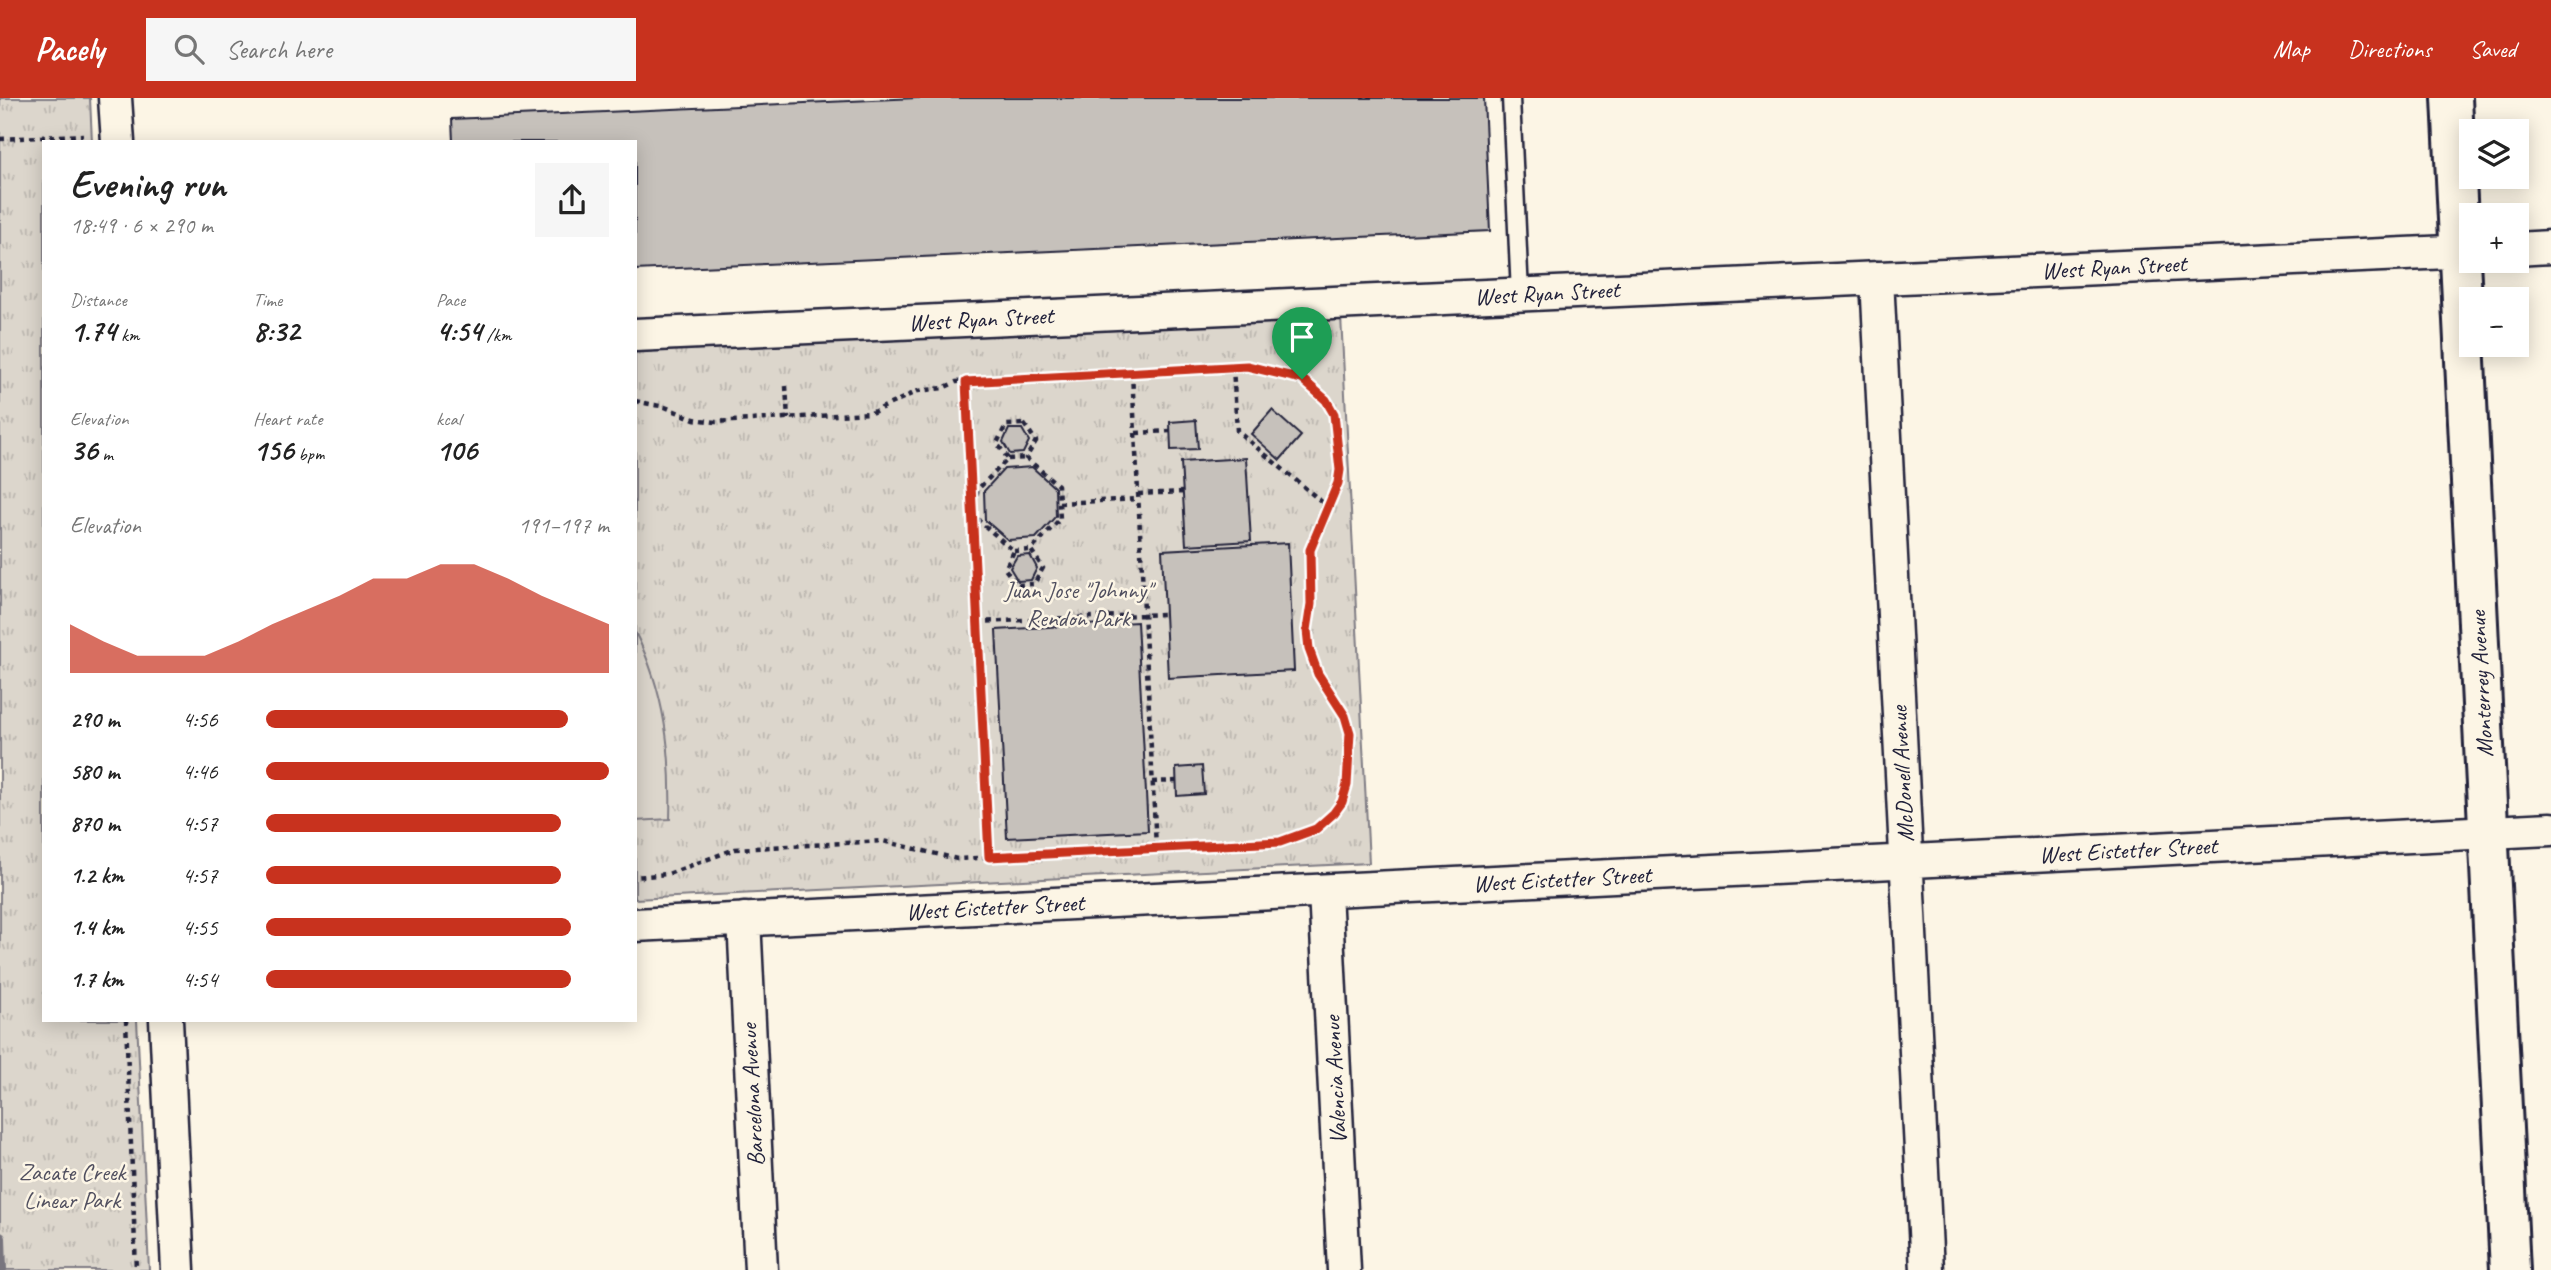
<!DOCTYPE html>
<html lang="en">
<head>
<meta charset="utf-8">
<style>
  body { margin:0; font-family:Caveat,sans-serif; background:#f6f6f6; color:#222; height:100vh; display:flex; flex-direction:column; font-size:26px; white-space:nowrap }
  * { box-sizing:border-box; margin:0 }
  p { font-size:23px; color:#767676 }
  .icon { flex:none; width:38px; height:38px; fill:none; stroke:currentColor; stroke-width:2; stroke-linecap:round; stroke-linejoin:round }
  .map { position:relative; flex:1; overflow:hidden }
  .panel { position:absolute; left:42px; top:42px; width:595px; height:882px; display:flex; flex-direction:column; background:#fff; border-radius:0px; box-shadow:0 4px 18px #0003 }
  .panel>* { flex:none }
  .buttons { position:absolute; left:2459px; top:21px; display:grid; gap:14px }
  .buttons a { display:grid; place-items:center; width:70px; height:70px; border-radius:0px; background:#fff; box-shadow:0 4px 18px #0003; font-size:35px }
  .pin { position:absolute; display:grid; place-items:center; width:60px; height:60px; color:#fff; margin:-72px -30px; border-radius:50% 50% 50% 0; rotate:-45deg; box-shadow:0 0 7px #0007 }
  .pin .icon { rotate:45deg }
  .round { display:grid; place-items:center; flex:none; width:74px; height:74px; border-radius:0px; background:#f6f6f6 }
  .head { display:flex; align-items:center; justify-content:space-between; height:119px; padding:0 28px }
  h1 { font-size:38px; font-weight:600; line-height:52px }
  .stats { display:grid; grid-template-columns:repeat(3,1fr); gap:10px; height:119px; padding:7px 28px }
  .stats div { display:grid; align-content:center }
  .stats b { font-size:30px; font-weight:600 }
  .stats small { font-size:19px; font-weight:400 }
  .stats p { font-size:19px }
  .chart { height:196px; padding:14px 28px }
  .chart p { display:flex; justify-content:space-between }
  .chart svg { width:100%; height:126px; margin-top:7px; fill:#c8321e; opacity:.7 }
  ul { padding:0 28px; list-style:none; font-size:23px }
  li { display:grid; grid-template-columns:112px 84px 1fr; align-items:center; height:52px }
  li i { height:18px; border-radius:9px; background:#c8321e }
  header { display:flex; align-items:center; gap:42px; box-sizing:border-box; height:98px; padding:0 35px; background:#c8321e; color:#fff }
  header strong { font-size:33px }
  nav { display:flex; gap:38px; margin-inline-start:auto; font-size:24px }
  .search { width:490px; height:63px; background:#f6f6f6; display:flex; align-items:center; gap:18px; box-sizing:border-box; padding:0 24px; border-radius:0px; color:#767676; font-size:26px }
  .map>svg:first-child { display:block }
</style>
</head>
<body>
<header>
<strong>Pacely</strong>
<div class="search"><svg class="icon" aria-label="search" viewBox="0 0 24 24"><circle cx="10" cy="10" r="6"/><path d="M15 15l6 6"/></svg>Search here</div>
<nav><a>Map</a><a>Directions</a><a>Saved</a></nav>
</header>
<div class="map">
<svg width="2551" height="1172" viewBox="0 0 2551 1172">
  <defs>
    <pattern id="grass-tufts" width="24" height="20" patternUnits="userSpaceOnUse" patternTransform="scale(1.75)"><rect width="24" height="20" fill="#dcd6cc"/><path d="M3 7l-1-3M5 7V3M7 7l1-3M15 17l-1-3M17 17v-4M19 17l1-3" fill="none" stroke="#bcb7b0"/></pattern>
  </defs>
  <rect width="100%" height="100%" fill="#fcf5e5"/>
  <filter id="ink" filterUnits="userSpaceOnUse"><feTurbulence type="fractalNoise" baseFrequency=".0143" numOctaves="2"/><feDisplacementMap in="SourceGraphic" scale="14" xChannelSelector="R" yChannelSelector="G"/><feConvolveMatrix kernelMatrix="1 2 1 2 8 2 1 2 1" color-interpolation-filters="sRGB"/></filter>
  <g filter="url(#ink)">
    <path fill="url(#grass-tufts)" stroke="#7f7c84" stroke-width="2" d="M 0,0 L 90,0 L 92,44 L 44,44 L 44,922 L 137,922 L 149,1172 L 0,1172 Z
      M 1341,218 L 1369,765 L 635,801 L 635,254 Z"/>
    <path fill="#dcd6cc" stroke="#7f7c84" stroke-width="2" d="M 635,534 C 665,593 672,657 670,721 L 635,723 Z"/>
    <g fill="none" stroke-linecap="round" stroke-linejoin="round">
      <path stroke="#78757e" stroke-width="12" d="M 0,1140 L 1,1172"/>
    </g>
    <path fill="#c6c1bb" stroke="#22223b" stroke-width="2" d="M 917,0 L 1484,0 L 1490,133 L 635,172 L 635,44 L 453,44 L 452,21 Z
      M 1272,312 L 1301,338 L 1280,362 L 1251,336 Z
      M 1196,322 L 1198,351 L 1171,352 L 1170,324 Z
      M 1009,331 L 1022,331 L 1029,343 L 1023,355 L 1010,356 L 1003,344 Z
      M 1246,360 L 1251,443 L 1186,447 L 1181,364 Z
      M 1032,369 L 1055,390 L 1056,418 L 1036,440 L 1008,442 L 985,422 L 984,393 L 1004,371 Z
      M 1288,445 L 1294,573 L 1168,580 L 1162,452 Z
      M 1030,457 L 1037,470 L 1031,482 L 1018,483 L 1010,470 L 1017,458 Z
      M 1137,524 L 1148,733 L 1007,740 L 996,532 Z
      M 1202,668 L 1204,696 L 1177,698 L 1176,670 Z"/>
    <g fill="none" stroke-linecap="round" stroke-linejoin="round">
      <g stroke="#22223b" stroke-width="21">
        <path id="lane" d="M 1511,0 L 1520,196"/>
      </g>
      <g stroke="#22223b" stroke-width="37">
        <path id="street" d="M 115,0 L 118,44
          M 2516,151 L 2551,149
          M 1877,180 L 1927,1172
          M 635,237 L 2471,153
          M 1325,793 L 1344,1172
          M 744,821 L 761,1172
          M 635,827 L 2551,731
          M 166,922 L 178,1172"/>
      </g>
      <g stroke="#22223b" stroke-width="44">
        <path id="secondary" d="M 2452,0 L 2510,1172"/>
      </g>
      <path stroke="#22223b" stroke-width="4.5" stroke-dasharray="5 5" stroke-linecap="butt" d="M 0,41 L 83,37
        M 1233,269 L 1237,333 L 1328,409
        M 1132,275 L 1156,750
        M 966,284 L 989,759
        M 786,288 L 788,321
        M 635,303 L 665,309 L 694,321 L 715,324 L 871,315 L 918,293 L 943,290 L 956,284 L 1247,269 C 1281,276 1315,278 1332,313 C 1337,323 1338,335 1338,345 C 1339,357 1341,370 1338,382 C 1333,406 1316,427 1310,451 C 1305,467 1311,487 1311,504 C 1311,513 1308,521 1307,530 C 1305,573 1339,594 1349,632 C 1354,648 1350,674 1346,690 C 1338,722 1310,736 1280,744 L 957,761 L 883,743 L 735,751 L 668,776 L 635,779
        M 1024,326 L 1036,343 L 1026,360 L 1058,387 L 1060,421 L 1031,452 L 1043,470 L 1034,486 L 1017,487 L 1005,471 L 1014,453 L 979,423 L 972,408 L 978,391 L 1008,361 L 997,345 L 1006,327 Z
        M 1136,335 L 1170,333
        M 1008,361 L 1026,360
        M 1138,396 L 1183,394
        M 1059,405 L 1138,401
        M 1014,453 L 1031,452
        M 978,524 L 1165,516
        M 1152,684 L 1177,683
        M 126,922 L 136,1172"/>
      <use href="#lane" stroke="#fcf5e5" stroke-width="16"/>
      <use href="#street" stroke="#fcf5e5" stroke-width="32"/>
      <use href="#secondary" stroke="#fcf5e5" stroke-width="38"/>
    </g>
  </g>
  <g fill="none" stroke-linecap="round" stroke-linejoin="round" filter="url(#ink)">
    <g stroke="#fff" stroke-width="14">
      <path id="route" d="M 1247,268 L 1302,281 L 1326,302 L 1334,316 L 1340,372 L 1338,385 L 1310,452 L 1311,506 L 1307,532 L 1309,551 L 1318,576 L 1345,618 L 1350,635 L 1347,687 L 1342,704 L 1334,715 L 1316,731 L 1280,744 L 989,759 L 966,284 Z"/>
    </g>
    <use href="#route" stroke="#c8321e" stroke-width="9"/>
  </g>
  <g text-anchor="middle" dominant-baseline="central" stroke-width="5" stroke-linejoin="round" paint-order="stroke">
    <g font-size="24" fill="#22223b" stroke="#fcf5e5">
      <text transform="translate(2114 169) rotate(-3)">West Ryan Street</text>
      <text transform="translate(1547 195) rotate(-3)">West Ryan Street</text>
      <text transform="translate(981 221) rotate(-3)">West Ryan Street</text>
      <text transform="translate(2481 586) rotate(-93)">Monterrey Avenue</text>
      <text transform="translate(1902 676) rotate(-93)">McDonell Avenue</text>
      <text transform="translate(2128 752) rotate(-3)">West Eistetter Street</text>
      <text transform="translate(1562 781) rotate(-3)">West Eistetter Street</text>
      <text transform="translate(995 809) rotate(-3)">West Eistetter Street</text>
      <text transform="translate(1335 982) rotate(-93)">Valencia Avenue</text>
      <text transform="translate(752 997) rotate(-93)">Barcelona Avenue</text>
    </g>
    <g font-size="24" fill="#504f5f" stroke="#fcf5e5">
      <text x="1078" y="492">Juan Jose "Johnny"<tspan x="1078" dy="28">Rendon Park</tspan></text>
      <text x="72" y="1074">Zacate Creek<tspan x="72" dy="28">Linear Park</tspan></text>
    </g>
  </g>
</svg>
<div class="buttons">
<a><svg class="icon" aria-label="layers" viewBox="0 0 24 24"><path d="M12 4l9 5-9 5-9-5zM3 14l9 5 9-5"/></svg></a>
<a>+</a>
<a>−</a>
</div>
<div class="pin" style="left:1302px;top:281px;background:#1e9e55"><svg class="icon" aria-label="arrive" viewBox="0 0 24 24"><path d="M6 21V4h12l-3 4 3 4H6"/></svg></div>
<section class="panel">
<div class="head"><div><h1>Evening run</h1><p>18:49 · 6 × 290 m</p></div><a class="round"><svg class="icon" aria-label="share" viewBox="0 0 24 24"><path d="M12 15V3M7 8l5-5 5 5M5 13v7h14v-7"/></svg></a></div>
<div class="stats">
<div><p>Distance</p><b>1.74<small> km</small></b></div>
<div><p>Time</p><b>8:32</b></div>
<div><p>Pace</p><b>4:54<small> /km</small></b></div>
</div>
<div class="stats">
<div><p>Elevation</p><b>36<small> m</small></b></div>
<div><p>Heart rate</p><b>156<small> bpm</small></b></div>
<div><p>kcal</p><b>106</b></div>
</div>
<div class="chart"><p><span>Elevation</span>191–197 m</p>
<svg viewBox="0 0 160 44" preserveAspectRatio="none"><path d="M0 44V27L10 33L20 38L30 38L40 38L50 33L60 27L70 22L80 17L90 11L100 11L110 6L120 6L130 11L140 17L150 22L160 27V44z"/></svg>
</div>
<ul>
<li><b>290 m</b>4:56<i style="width:88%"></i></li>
<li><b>580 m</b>4:46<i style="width:100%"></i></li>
<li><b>870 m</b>4:57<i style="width:86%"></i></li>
<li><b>1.2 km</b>4:57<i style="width:86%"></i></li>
<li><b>1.4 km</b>4:55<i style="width:89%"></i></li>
<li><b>1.7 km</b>4:54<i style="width:89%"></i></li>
</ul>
</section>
</div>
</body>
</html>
